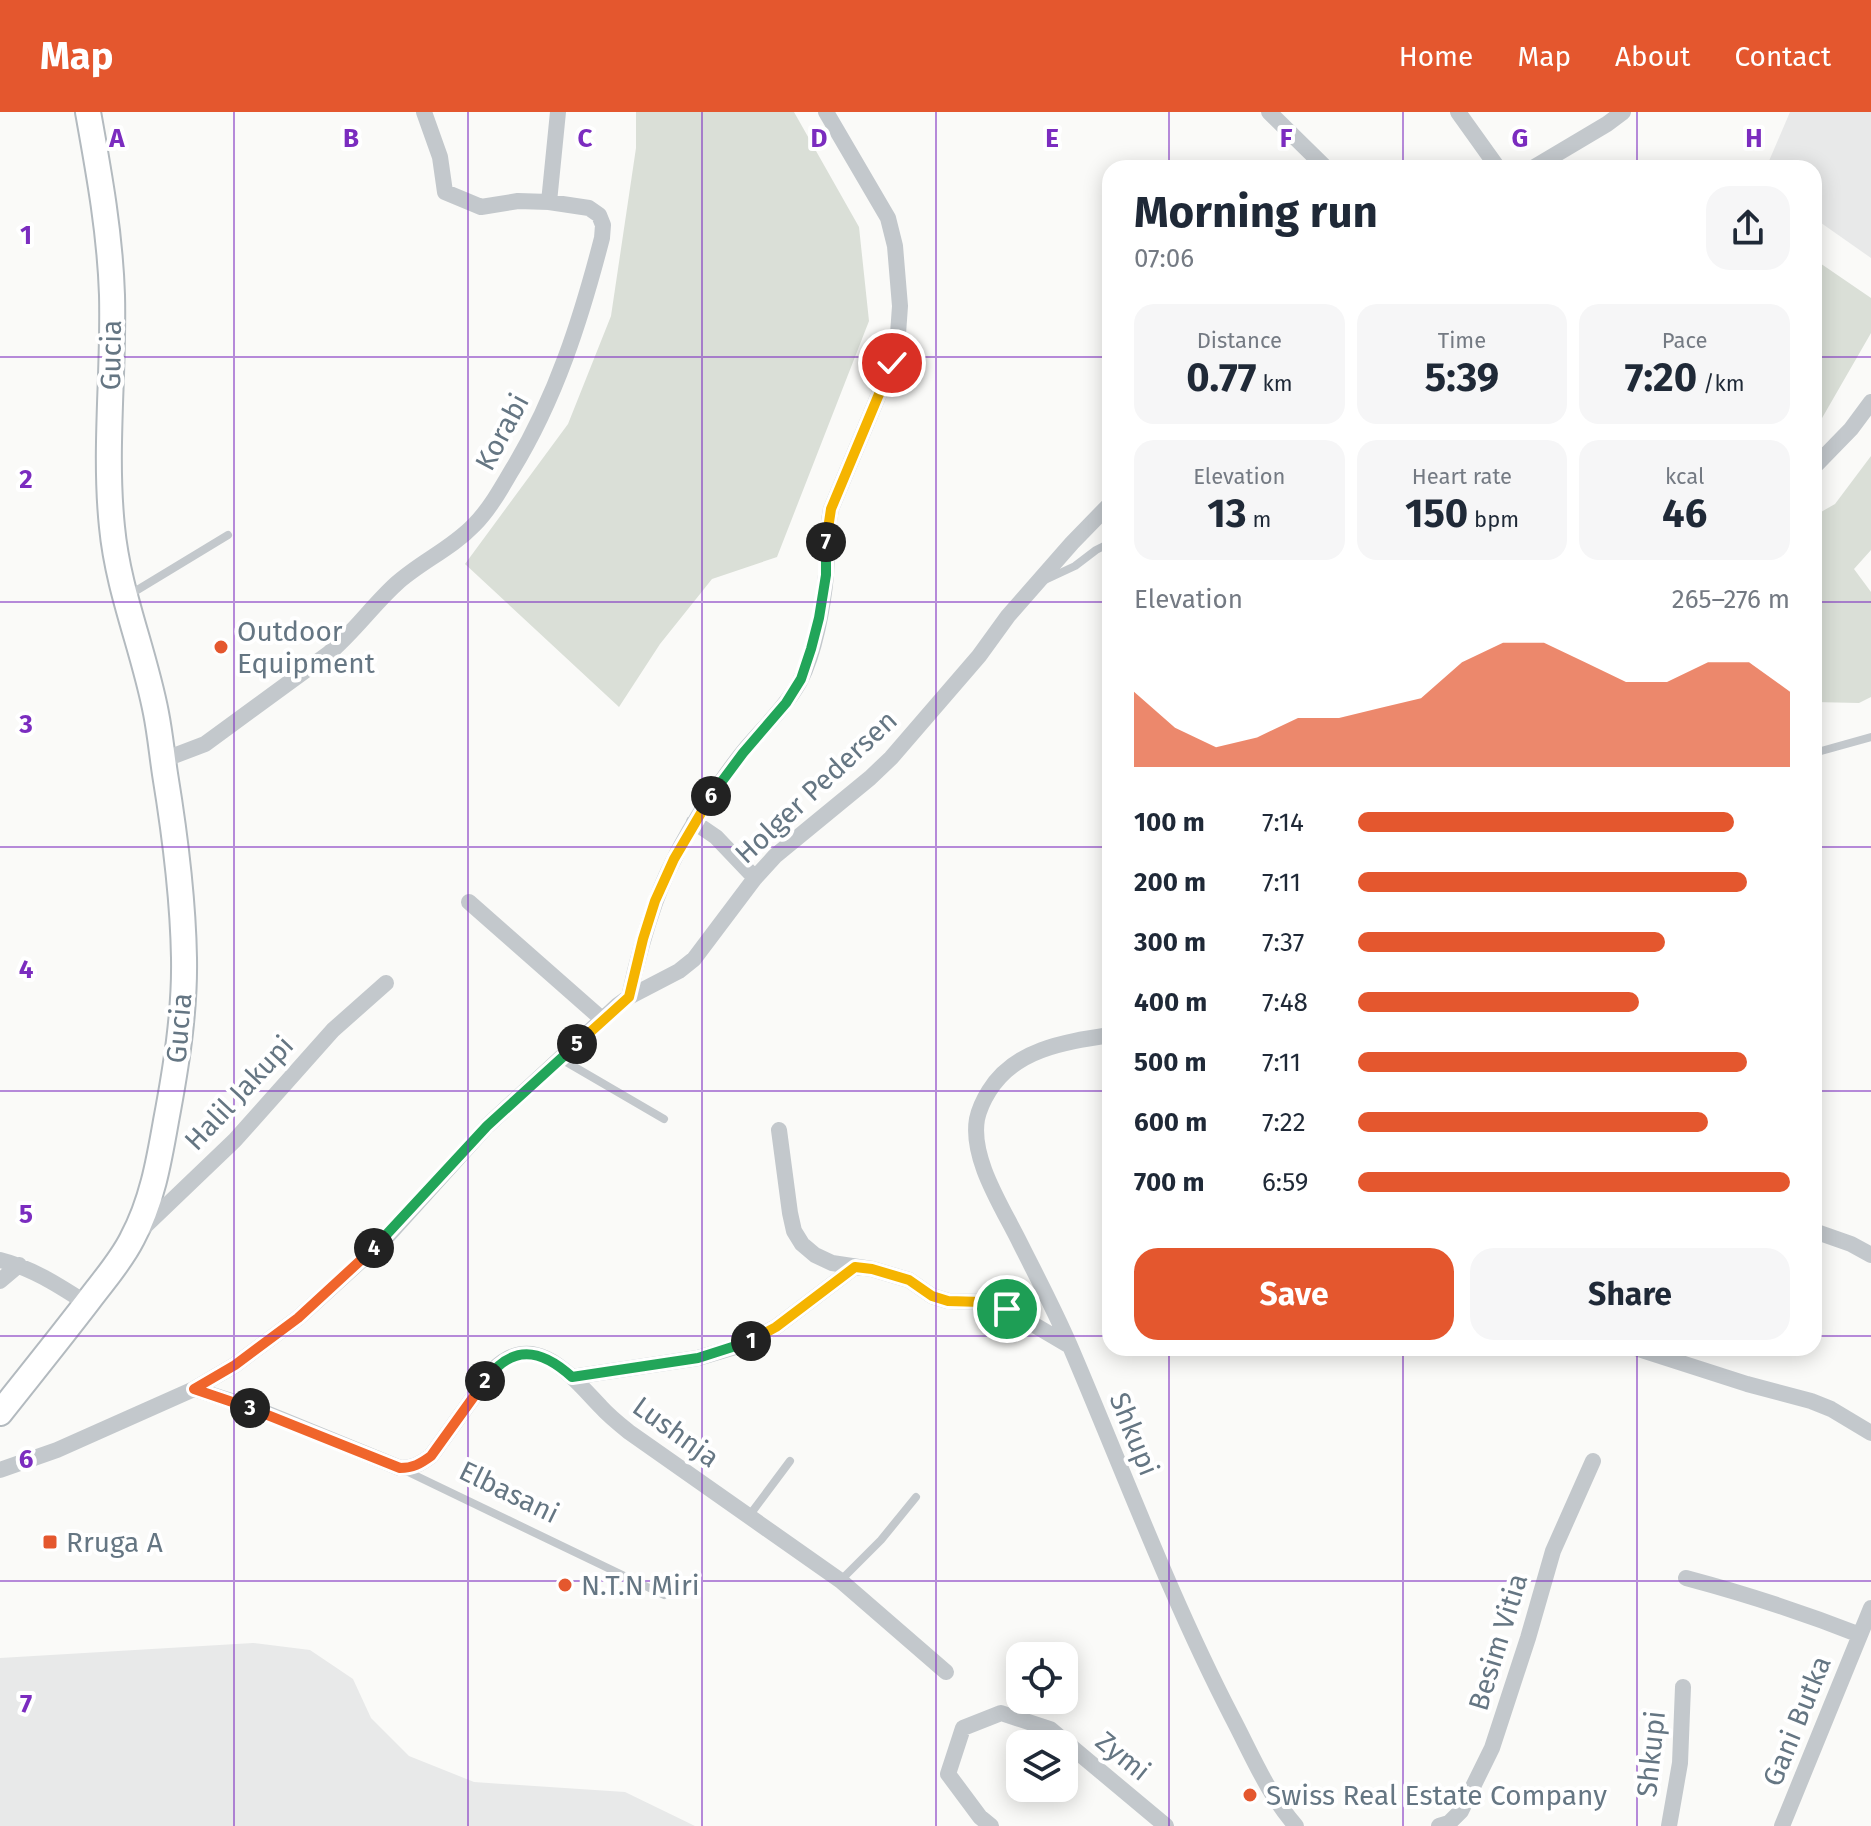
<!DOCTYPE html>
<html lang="en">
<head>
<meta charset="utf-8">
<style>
  body { margin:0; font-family:"Fira Sans",sans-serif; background:#f6f6f7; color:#1f2937; height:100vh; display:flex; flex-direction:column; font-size:30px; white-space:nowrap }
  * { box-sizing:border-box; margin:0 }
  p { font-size:26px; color:#747a83 }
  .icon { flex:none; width:44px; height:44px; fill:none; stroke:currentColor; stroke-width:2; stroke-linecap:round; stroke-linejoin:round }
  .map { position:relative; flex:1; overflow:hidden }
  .panel { position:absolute; left:1102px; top:48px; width:720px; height:1196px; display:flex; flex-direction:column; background:#fff; border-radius:24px; box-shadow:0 4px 20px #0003 }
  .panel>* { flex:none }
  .tools { position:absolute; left:1006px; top:1530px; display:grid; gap:16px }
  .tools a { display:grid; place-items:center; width:72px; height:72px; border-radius:16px; background:#fff; box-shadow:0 4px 20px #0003; font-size:40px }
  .pin { position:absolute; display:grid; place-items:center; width:68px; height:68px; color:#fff; margin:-34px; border:4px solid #fff; border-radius:50%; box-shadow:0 2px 8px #0007 }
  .km { position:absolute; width:40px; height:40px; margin:-20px; border-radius:50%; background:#222; color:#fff; font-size:22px; line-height:40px; text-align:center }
  .round { display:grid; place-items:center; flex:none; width:84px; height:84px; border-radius:24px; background:#f6f6f7 }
  .head { display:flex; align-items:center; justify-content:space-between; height:136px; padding:0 32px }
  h1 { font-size:44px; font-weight:700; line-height:60px }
  .stats { display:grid; grid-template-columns:repeat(3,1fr); gap:12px; height:136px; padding:8px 32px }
  .stats div { display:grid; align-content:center; border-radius:20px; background:#f6f6f7; text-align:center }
  .stats b { font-size:40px; font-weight:700 }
  .stats small { font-size:22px; font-weight:400 }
  .stats p { font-size:22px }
  .chart { height:224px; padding:16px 32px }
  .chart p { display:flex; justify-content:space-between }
  .chart svg { width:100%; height:144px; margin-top:8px; fill:#e4572e; opacity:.7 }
  .action { display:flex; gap:16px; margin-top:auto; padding:16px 32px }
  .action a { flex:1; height:92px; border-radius:24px; background:#e4572e; color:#fff; font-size:32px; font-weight:700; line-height:92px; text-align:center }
  .action a+a { background:#f6f6f7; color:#1f2937 }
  ul { padding:0 32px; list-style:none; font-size:26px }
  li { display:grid; grid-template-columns:128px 96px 1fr; align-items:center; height:60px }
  li i { height:20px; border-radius:10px; background:#e4572e }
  header { display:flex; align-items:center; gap:48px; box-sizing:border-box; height:112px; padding:0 40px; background:#e4572e; color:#fff }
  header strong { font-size:38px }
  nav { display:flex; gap:44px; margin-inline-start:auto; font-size:28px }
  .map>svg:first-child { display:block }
</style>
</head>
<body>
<header>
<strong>Map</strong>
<nav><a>Home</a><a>Map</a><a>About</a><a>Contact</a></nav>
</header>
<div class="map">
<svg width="1871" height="1714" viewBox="0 0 1871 1714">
  <rect width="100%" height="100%" fill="#fafaf8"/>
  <path fill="#e8e9e9" d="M 1790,0 L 1871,0 L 1871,146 L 1814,106 L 1814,56 L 1766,56 Z
    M 253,1531 L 310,1538 L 353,1567 L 371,1606 L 409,1644 L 474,1670 L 625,1680 L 695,1714 L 0,1714 L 0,1546 Z"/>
  <path fill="#dadfd7" d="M 636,0 L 794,0 L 859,115 L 869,209 L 777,445 L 712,467 L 660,532 L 619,595 L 465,452 L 568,312 L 611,204 L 636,36 Z
    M 1814,147 L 1871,186 L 1871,221 L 1814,320 Z
    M 1871,344 L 1871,438 L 1854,457 L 1871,480 L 1871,585 L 1859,591 L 1814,590 L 1814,404 L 1835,392 Z"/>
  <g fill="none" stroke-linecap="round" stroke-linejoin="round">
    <g stroke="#b3babf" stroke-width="28">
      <path id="secondary" d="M 0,1301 C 30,1263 60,1226 89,1188 C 104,1168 121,1149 132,1127 C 152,1090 159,1049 166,1009 C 176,956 185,900 184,846 C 183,784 175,723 165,662 C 162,642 160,621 156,601 C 144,538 118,479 112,415 C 104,338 114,260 112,183 C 110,121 99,61 88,0"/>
    </g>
    <path stroke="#c3c8cc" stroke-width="8" d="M 1045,468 L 1075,454 L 1096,438 L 1110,431
      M 129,483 L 228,423
      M 1814,641 L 1871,625
      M 561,947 L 664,1007
      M 404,1358 L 664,1483
      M 749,1404 L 790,1349
      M 841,1468 L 881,1428 L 916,1385"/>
    <path stroke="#c3c8cc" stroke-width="16" d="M 1269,0 L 1326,56
      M 1458,0 L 1498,56
      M 1533,56 L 1607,12 L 1623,0
      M 549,90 L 558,0
      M 1814,355 L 1851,317 L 1871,290
      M 163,648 L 205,632 L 328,542 C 354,520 372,494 396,472 C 420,450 451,437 474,413 C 489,398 501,377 512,358 C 556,286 581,207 602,126 L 603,113 L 599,103 L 589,96 L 549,90 L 518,89 L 481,95 L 445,80 L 440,45 L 424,0
      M 694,710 L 716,725 L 755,766
      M 469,790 L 603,908
      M 629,885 C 636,853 644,822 655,791 C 670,750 693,710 718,674 C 726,663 734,651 743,640 C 763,616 785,596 800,569 C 815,540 823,495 826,463 C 827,440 826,421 831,397 L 892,251 L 898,222 L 900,194 L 895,134 L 888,106 L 826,0
      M 1110,923 C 1064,930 1015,937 989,979 C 984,987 979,998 977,1007 C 970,1047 1003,1096 1020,1131 C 1037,1165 1055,1199 1070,1234 C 1123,1358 1170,1485 1232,1605 C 1251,1641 1268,1683 1296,1714
      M 779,1018 L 790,1101 L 794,1119 L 802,1132 L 815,1143 L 832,1151 L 872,1157 L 909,1168 L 932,1184 L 948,1189 L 982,1190 L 1007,1197 L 1070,1234
      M 140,1119 L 235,1028 L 333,918 L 386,871
      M 1814,1119 L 1851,1132 L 1871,1143
      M 0,1148 C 32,1156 58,1173 86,1191
      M 0,1169 L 19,1153
      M 1635,1236 L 1747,1272 L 1811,1289 L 1831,1297 L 1871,1321
      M 572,1265 L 698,1246 L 745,1232 L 776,1215 L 855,1155
      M 194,1277 L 256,1297 L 400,1356 C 413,1356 420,1352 431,1344 L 493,1258 C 535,1216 572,1265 601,1295 C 609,1304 619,1312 629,1320 L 841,1469 L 946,1560
      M 0,1358 L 57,1338 L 194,1277 L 235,1253 L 298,1206 L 385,1127 L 487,1014 L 618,893 L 629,885 L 679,859 L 694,847 L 755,766 L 775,744 L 870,666 L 891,646 L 979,544 L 1008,504 L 1072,431 L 1110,392
      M 1686,1466 C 1746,1482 1802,1500 1860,1523
      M 991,1714 L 980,1705 L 948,1662 L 963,1616 L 1001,1601 L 1050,1617 L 1166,1714
      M 1439,1714 L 1449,1711 L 1461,1699 L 1492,1636 L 1528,1526 L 1553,1439 L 1593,1349
      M 1669,1714 L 1680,1651 L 1683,1575
      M 1782,1714 L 1871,1496"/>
    <use href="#secondary" stroke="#fff" stroke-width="24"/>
  </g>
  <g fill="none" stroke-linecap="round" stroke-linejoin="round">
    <g stroke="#fff" stroke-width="16">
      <path id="split-1" d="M 751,1229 L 776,1215 L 855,1155 L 872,1157 L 909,1168 L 932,1184 L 948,1189 L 982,1190 L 1007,1197"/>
    </g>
    <g stroke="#fff" stroke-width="16">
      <path id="split-2" d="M 485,1269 C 512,1232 540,1236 572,1265 L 698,1246 L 751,1229"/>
    </g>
    <g stroke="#fff" stroke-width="16">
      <path id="split-3" d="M 250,1296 L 400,1356 C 413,1356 420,1352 431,1344 L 485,1269"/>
    </g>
    <g stroke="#fff" stroke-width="16">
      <path id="split-4" d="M 250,1296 L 194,1277 L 235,1253 L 298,1206 L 374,1136"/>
    </g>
    <g stroke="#fff" stroke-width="16">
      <path id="split-5" d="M 374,1136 L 487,1014 L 577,932"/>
    </g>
    <g stroke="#fff" stroke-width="16">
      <path id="split-6" d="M 577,932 L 629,885 L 643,827 L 655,789 L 674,747 L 711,684"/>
    </g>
    <g stroke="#fff" stroke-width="16">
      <path id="split-7" d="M 711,684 L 743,641 L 786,591 L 801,567 L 811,537 L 819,506 L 826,463 L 826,430"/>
    </g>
    <g stroke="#fff" stroke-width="16">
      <path id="split-8" d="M 826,430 L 831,397 L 892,251"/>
    </g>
    <use href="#split-1" stroke="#f5b400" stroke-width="10"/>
    <use href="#split-2" stroke="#22a559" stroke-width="10"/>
    <use href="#split-3" stroke="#f0652b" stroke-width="10"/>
    <use href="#split-4" stroke="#f0652b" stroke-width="10"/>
    <use href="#split-5" stroke="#22a559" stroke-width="10"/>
    <use href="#split-6" stroke="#f5b400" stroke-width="10"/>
    <use href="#split-7" stroke="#22a559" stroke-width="10"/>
    <use href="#split-8" stroke="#f5b400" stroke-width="10"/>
  </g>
  <path fill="none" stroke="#7b2cbf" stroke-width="2" stroke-opacity="0.55" d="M 234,0 L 234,1714M 468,0 L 468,1714M 702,0 L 702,1714M 936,0 L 936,1714M 1169,0 L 1169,56M 1403,0 L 1403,56M 1637,0 L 1637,56M 0,245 L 1110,245M 1814,245 L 1871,245M 0,490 L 1110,490M 1814,490 L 1871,490M 0,735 L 1110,735M 1814,735 L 1871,735M 0,979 L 1110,979M 1814,979 L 1871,979M 0,1224 L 1110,1224M 1814,1224 L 1871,1224M 1169,1236 L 1169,1714M 1403,1236 L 1403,1714M 1637,1236 L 1637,1714M 0,1469 L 1871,1469"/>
  <g fill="#e4572e" stroke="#fff" stroke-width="3">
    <circle cx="221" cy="535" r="8"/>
    <rect x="42" y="1422" width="16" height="16" rx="4"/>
    <circle cx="565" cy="1473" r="8"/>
    <circle cx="1250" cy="1683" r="8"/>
  </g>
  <g text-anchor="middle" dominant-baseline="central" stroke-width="8" stroke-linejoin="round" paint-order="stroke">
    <g font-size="28" fill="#657683" stroke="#fff">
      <text transform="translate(111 243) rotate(-89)">Gucia</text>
      <text transform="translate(502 320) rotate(-62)">Korabi</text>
      <text transform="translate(816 675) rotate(-43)">Holger Pedersen</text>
      <text transform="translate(179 916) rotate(-85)">Gucia</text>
      <text transform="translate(239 981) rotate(-47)">Halil Jakupi</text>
      <text transform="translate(676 1320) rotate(36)">Lushnja</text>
      <text transform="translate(1134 1322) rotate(68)">Shkupi</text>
      <text transform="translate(509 1380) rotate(26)">Elbasani</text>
      <text transform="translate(1498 1530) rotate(-73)">Besim Vitia</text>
      <text transform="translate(1797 1609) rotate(-68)">Gani Butka</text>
      <text transform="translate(1651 1642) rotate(-84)">Shkupi</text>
      <text transform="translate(1123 1644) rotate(39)">Zymi</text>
    </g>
    <g font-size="28" fill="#657683" stroke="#fff" text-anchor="start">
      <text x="237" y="519">Outdoor<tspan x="237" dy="32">Equipment</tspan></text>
      <text x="66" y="1430">Rruga A</text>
      <text x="581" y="1473">N.T.N Miri</text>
      <text x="1266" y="1683">Swiss Real Estate Company</text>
    </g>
  </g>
  <g font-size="26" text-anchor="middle" font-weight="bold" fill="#7b2cbf" stroke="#fff" stroke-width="8" stroke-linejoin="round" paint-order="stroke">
    <text x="117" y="35">A</text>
    <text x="351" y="35">B</text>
    <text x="585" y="35">C</text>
    <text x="819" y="35">D</text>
    <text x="1052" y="35">E</text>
    <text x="1286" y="35">F</text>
    <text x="1520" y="35">G</text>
    <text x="1754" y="35">H</text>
    <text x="26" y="132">1</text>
    <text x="26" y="376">2</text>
    <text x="26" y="621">3</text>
    <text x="26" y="866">4</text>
    <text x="26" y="1111">5</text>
    <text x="26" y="1356">6</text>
    <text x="26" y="1601">7</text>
  </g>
</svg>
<div class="tools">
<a><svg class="icon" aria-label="locate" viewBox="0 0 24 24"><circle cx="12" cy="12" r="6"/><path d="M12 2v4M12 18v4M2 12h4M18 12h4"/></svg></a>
<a><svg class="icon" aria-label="layers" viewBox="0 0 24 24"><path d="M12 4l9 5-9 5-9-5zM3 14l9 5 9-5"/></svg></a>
</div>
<div class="pin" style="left:1007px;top:1197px;background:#1e9e55"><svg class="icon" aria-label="arrive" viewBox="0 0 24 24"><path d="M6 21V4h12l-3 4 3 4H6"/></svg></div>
<div class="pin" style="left:892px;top:251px;background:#d93025"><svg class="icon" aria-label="check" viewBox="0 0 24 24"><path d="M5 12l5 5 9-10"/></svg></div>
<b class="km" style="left:751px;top:1229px">1</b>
<b class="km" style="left:485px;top:1269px">2</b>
<b class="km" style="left:250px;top:1296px">3</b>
<b class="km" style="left:374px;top:1136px">4</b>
<b class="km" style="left:577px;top:932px">5</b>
<b class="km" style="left:711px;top:684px">6</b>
<b class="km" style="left:826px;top:430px">7</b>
<section class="panel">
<div class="head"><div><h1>Morning run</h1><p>07:06</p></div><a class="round"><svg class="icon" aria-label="share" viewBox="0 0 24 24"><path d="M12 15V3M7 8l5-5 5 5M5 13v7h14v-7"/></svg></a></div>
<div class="stats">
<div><p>Distance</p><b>0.77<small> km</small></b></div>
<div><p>Time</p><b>5:39</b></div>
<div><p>Pace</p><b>7:20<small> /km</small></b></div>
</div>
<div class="stats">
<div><p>Elevation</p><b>13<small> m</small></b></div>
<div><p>Heart rate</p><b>150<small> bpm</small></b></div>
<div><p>kcal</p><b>46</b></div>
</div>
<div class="chart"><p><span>Elevation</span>265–276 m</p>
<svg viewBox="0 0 160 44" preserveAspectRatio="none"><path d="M0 44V21L10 32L20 38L30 35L40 29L50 29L60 26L70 23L80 12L90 6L100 6L110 12L120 18L130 18L140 12L150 12L160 21V44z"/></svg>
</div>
<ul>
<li><b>100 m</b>7:14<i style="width:87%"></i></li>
<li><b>200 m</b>7:11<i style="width:90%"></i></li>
<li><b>300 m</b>7:37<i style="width:71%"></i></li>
<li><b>400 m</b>7:48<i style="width:65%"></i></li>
<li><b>500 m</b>7:11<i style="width:90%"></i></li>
<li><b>600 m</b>7:22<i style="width:81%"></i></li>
<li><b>700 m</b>6:59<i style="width:100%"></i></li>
</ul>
<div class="action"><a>Save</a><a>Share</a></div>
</section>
</div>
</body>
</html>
